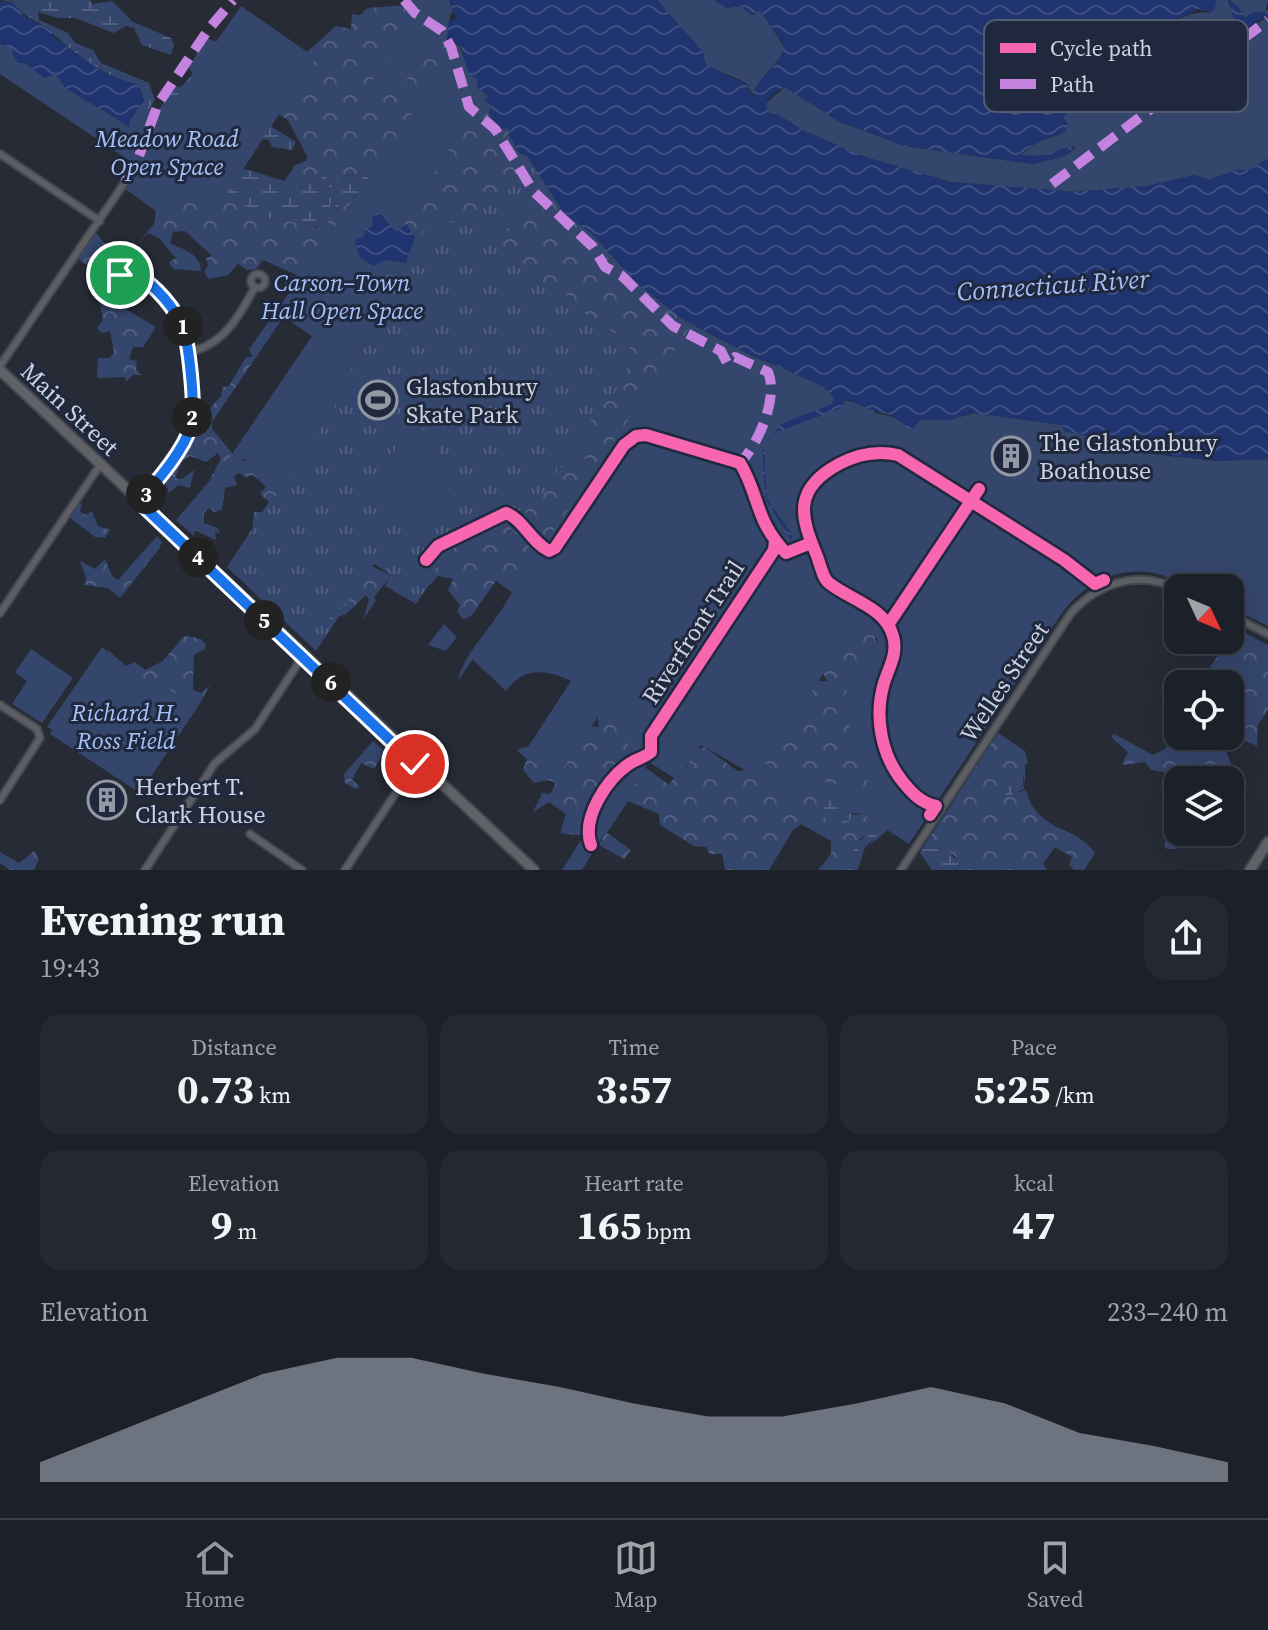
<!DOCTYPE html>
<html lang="en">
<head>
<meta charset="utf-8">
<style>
  body { margin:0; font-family:"Source Serif 4",serif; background:#252830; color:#f1f3f6; height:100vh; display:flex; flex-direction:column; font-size:30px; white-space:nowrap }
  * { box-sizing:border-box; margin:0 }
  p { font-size:26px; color:#a0a3a8 }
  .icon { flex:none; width:44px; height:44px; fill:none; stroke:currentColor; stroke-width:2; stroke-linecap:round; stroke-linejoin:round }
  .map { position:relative; height:870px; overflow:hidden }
  .sheet { display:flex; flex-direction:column; background:#1c2028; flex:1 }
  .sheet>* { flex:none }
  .needle { width:52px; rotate:134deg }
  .fabs { position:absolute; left:1164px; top:574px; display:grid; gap:16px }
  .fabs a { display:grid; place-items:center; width:80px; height:80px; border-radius:16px; background:#1c2028; box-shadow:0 8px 32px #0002,0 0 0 2px #3a3e45; font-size:40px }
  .pin { position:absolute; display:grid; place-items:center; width:68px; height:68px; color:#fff; margin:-34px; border:4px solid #fff; border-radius:50%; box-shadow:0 2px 8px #0007 }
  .km { position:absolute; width:40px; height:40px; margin:-20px; border-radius:50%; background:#222; color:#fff; font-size:22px; line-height:40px; text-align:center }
  .round { display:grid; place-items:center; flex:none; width:84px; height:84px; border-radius:24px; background:#252830 }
  .head { display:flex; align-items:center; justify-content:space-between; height:136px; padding:0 40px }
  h1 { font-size:44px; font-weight:700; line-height:60px }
  .figures { display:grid; grid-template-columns:repeat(3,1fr); gap:12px; height:136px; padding:8px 40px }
  .figures div { display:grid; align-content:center; border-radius:20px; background:#252830; text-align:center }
  .figures b { font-size:40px; font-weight:700 }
  .figures small { font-size:22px; font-weight:400 }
  .figures p { font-size:22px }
  .chart { height:224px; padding:16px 40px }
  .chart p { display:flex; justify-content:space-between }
  .chart svg { width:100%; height:144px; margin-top:8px; fill:#9198a4; opacity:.7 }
  .tabs { display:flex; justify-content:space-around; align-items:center; height:112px; border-top:2px solid #3a3e45; background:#1c2028; font-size:22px; color:#a0a3a8 }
  .tabs a { display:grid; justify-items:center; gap:4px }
  .tabs .current { color:#9198a4 }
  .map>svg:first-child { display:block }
</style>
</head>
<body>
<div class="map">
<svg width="1268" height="870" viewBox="0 0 1268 870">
  <defs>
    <pattern id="grass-tufts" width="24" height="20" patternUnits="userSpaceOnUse" patternTransform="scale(2)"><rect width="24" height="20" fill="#35466c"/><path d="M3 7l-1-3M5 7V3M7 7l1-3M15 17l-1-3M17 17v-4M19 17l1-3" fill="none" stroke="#516081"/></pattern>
    <pattern id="forest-crowns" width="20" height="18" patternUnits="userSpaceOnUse" patternTransform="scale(2)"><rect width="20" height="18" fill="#35466c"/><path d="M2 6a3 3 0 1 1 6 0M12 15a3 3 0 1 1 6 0" fill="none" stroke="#516081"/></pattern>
    <pattern id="wetland-marsh" width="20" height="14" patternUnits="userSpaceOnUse" patternTransform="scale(2)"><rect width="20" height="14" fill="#35466c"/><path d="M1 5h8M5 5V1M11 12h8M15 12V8" fill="none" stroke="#516081"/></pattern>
    <pattern id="water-waves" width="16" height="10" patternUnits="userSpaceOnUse" patternTransform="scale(2)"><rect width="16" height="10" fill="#1f346e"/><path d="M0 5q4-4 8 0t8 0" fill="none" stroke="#3e5082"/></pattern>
  </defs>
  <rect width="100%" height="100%" fill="#262b36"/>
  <path fill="url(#grass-tufts)" d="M 486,93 L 489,97 L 484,100 L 491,105 L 489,114 L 500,127 L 511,130 L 509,135 L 518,152 L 528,157 L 564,213 L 590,232 L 636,282 L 692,324 L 517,587 L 455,547 L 416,604 L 385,586 L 391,575 L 374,564 L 316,651 L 227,567 L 355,373 L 349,368 L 395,298 L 376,262 Z"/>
  <path fill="url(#forest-crowns)" fill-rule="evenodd" d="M 410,0 L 448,0 L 451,10 L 447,40 L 458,46 L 456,53 L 488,96 L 483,100 L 490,105 L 488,114 L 500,128 L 508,131 L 518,153 L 527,157 L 529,165 L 513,187 L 483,205 L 462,225 L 447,221 L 434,228 L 426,225 L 417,245 L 406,224 L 396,232 L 377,177 L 342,175 L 333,183 L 332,192 L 327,186 L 327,178 L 314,177 L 309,185 L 298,188 L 297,182 L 284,182 L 295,165 L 306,161 L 307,156 L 288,120 L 273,111 L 307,52 L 336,26 L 351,29 L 352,14 L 360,15 L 368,8 L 407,5 Z
    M 538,177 L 563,214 L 590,235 L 610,260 L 626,270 L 638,286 L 691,326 L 599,468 L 588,458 L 580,460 L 585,477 L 597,474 L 545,546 L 528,530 L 525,509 L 516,507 L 528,500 L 536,503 L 550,483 L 559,480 L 557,469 L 563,467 L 587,425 L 630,374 L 634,355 L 624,339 L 580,310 L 573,296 L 556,294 L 522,268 C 520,257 510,249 499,246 L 522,211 L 543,198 Z
    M 134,178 L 215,186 L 267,218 L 309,224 L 324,215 L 322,224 L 314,227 L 322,234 L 327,224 L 331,200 L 334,200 L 337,214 L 356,193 L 349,210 L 336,224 L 379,265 L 385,260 L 394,261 L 396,268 L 387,298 L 303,295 L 284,286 L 285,281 L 297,275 L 263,260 L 256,269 L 247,270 L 238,264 L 228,275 L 209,279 L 204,272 L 208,265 L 206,258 L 212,256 L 185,231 L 173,232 L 170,243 C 181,249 201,253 201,271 L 173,269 L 169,262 L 176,258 L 159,238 L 148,233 L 139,242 L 154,224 L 156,211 L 126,189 Z
    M 96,233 L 112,252 L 103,264 L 103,276 L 78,259 Z
    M 111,291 L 113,302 L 156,327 L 143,347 L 133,347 L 129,359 L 137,361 L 136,370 L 142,375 L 133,375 L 126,382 L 125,377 L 97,378 L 98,358 L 110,358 L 114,352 L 110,331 L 102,333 L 97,328 L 103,321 L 99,296 L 104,292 L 106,300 Z
    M 287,296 L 291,298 L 284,316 L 212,422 L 212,429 L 234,455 L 209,481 L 221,459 L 218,453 L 206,462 L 190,456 L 182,461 L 175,478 L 182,479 L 194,470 L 190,488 L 178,485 L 169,493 L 164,479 L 197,432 L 201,418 L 221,396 L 223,387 L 229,386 L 246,357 L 252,357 L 249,349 Z
    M 345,387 L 345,393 L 252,531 L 254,512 L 262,512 L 269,502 L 260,494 L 266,487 L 253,475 L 246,477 L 239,473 L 234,476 L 237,485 L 225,488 L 222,510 L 214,512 L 209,508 L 204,513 L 204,523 L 218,528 L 220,534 L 215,531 L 216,540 L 194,530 L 195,512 L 241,461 L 249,461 L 276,479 Z
    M 76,503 L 82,504 L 80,512 L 86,515 L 92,511 L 98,526 L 110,530 L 105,538 L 95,537 L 69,517 Z
    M 505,524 L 536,548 L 539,560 L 458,681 C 464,650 499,622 512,592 L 496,581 L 472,615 L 463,620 L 457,611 L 460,605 L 448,590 L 453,579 L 438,576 L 425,590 L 444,562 L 435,553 Z
    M 157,536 L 162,542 L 159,549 L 120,598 L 108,588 L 85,585 L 86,577 L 80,561 L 95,569 L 105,559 L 112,576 L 118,580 Z
    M 372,566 L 391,576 L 374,597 L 376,600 L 363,620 L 369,600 L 366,595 L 346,614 L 328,620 L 350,599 Z
    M 856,617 L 874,633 L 878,650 L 891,827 L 871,844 L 861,858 L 880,830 L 859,839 L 858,870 L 818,870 L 831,854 L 831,841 L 801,824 L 793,830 L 769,870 L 725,870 L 722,854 L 710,854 L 706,847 L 694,846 L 660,825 L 659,814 L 628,801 L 607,833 L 631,850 L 624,859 L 599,845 L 639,763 L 668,784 L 686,768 L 696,749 L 704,747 L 738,771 L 749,770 L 818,681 L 827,681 L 822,671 L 856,624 ZM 824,801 L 864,805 L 864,814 L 824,817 Z
    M 1231,626 L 1268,645 L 1268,709 L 1258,725 L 1257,746 L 1246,741 L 1231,745 L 1226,752 L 1231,763 L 1219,770 L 1221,780 L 1205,777 L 1178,780 L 1178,786 L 1175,774 L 1151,770 L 1145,762 L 1122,765 L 1128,752 L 1111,737 L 1114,734 L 1153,755 L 1165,749 L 1178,731 L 1178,736 L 1230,736 L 1230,684 L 1198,684 L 1219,654 L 1219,640 L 1230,640 Z
    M 184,636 L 201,639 L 206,645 L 205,649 L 194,655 L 193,690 L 201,693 L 210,685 L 196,710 L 183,700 L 164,703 L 101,653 L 109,651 L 126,666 L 135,662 L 145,670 L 163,661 Z
    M 681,656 L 588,814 L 591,825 L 585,836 L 560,833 L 566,814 L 549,802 L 533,812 L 542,793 L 550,794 L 556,783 L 548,780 L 534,783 L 523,770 L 527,759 L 517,750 L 589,726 L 599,727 L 597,713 Z
    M 998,733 L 1025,751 L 1028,763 L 1025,765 L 1025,783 L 1023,777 L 1015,777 L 1006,796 L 1026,790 C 1039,835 1074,823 1095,853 L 1084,870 L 1074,870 L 1069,865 L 1072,857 L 1055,847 L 1043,864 L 1047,870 L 954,870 L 964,865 L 946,848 L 922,849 Z
    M 373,741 L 393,759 L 389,761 L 381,757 L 374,769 L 361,763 L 352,780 L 360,787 L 355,789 L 345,783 L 344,774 Z
    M 1178,797 L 1178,832 L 1184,832 L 1177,849 L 1167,849 L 1164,846 Z
    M 34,851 L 39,859 L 34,870 L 10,870 L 0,863 L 0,852 L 19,863 Z"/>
  <path fill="url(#wetland-marsh)" d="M 0,0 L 90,0 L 93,4 L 112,1 L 133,22 L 171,38 L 174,45 L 171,55 L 142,45 L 134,28 L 126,26 L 114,33 L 75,18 L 58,18 L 38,12 L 39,20 L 68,33 L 75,43 L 93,50 L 101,63 L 149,83 L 155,100 L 148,111 L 132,120 L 144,100 L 139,85 C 102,76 77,55 50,31 C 38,20 24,18 12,2 Z
    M 205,38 L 222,43 L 269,125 L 296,142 L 292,150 L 272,147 L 269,140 L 262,139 L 240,163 L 244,169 C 263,173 279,182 298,182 L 298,188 L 309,185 L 316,175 L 326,176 L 331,192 L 334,180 L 342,175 L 377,177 L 336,226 L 357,194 L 337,214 L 334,200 L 331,200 L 328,224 L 321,235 L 313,229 L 322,224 L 324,215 L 309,224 L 267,218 L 243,205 L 215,186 L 156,114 L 174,86 L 181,87 L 193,74 L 189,68 Z
    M 1018,774 L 1022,774 L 1024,789 L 1007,797 L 1005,791 Z
    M 836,796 L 864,814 L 852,813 L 849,822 L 838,823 L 824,817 L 824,801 Z
    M 879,829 L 879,834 L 865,847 L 859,866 L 852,867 L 855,843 Z
    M 948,848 L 954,858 L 964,861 L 964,865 L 954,870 L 932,870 L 920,853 L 922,849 Z"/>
  <path fill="#35466c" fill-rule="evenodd" d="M 427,0 L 449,0 L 453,11 L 395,97 L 372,81 Z
    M 657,0 L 714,0 L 727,8 L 740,6 L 753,15 L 760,10 L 785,48 C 777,67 758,75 754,96 L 745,82 L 705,65 L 703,52 Z
    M 1216,0 L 1228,0 L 1235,22 L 1217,33 L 1218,45 L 1233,41 L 1268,16 L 1268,158 L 1250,170 L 1236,170 L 1209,180 L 1195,175 L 1147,186 L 1074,192 L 951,182 L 865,157 L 802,130 L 777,114 L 770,114 L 765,104 L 785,87 L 840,122 L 905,146 L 1033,164 L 1068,154 L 1076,147 C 1061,147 1040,160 1019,156 L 1038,142 L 1061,134 L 1067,123 L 1063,118 L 1078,96 L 1102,75 L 1111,78 L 1151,63 L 1136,61 L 1127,56 L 1145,41 L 1161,35 L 1159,28 C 1181,20 1191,9 1214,13 Z
    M 1230,0 L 1268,0 L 1265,13 L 1255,12 L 1244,18 Z
    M 0,3 L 163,119 L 241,6 L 316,58 L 219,206 L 186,183 L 164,215 L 125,189 L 139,167 L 0,74 Z
    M 459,45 L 471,77 L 478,79 L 477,86 L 486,93 L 377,262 L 395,298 L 349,368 L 356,373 L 283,484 L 243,459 L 196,513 L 194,536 L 176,520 L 230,457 L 312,336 L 276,312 Z
    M 692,324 L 750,355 L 821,385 L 834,397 L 871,407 L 876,413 L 893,417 L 912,428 L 921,420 L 948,420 L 975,413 L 1062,425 L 1064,431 L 1113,441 L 1141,453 L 1217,461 L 1268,459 L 1268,626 L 1230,607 L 1230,588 C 1218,588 1204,590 1192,588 C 1181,586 1170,577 1158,574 C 1120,565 1088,582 1064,610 L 909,844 L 848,805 L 771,785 L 701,745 L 677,780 L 649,762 L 582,870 L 562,870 L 591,824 L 583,818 L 637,730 L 604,708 L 554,782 L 524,753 L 571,681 C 545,669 523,667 506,691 L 470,657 ZM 859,620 L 878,640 L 841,700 L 867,779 L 868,796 C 834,779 797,780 764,763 Z
    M 374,377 L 401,396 L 382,424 L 354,405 Z
    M 414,422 C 449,448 459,492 435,530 L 370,486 Z
    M 444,624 L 457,637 L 446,651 L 428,645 Z
    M 102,647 L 137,680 L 166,687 L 197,708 L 140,793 L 50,734 L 52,730 L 47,727 Z
    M 31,649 L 73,678 L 42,723 L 12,704 L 27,681 L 15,672 Z"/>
  <path fill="url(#water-waves)" d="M 449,0 L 657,0 L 703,52 L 706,65 C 718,69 731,80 744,82 L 753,96 C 756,77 782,66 784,45 L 760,10 L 751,15 L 740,6 L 727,8 L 714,0 L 1216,0 L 1214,13 L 1198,9 L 1159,28 L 1161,35 L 1145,41 L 1127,56 L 1152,64 L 1121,72 L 1114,78 L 1102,75 L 1078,96 L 1063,118 L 1068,126 L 1065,132 L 1038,142 L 1019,155 L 1040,156 L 1077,145 L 1063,157 L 1033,164 L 905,146 L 840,122 L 785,87 L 775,92 L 765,104 L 770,115 L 777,114 L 802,130 L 865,157 L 951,182 L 1074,192 L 1147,186 L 1195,175 L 1209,180 L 1236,170 L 1250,170 L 1268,158 L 1268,459 L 1217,461 L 1144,453 L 1103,438 L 1064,431 L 1062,425 L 973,413 L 948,420 L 921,420 L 911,430 C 904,426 898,418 890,415 C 875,411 862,407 847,399 L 839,409 L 776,432 L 764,447 L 767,499 L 792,534 L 791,540 L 766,500 L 762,450 L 781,424 L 832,404 L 834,397 L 821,385 L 746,353 L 682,319 L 639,285 L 590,232 L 564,213 L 528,157 L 519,153 L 509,135 L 511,130 L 501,128 L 489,114 L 491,105 L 484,99 L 489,96 L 477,88 L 478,79 L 469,75 L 461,47 L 448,37 L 448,22 L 456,19 Z
    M 1228,0 L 1238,6 L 1244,18 L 1255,12 L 1265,13 L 1268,8 L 1268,16 C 1250,22 1234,43 1216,52 L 1217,32 L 1235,22 Z
    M 0,2 L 12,2 L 24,16 L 52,31 L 53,36 C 86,59 99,75 139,85 L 144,100 L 129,122 L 130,127 L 65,88 L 56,74 L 44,78 L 25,63 L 18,63 L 12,53 L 14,49 L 0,44 Z
    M 379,212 L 396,232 L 406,224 L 415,237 L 406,263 L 385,260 L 373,266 L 359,257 L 355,240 L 363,237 L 366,229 L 373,226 L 372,218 Z"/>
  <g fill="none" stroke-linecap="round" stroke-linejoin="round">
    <g stroke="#424750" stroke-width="10">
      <path id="street" d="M 0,154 L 100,221
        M112 270a6 6 0 1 1 12 0a6 6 0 1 1-12 0Z
        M 124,270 L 146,281 L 182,325 L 192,413 L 187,434 L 139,502
        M251 281a7 7 0 1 1 14 0a7 7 0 1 1-14 0Z
        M 187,352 C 222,347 239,317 255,287
        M 0,366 L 125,182
        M 0,613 L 100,465
        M 1230,615 L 1268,634
        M 0,705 L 37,729 L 40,738 L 0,800
        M 250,834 L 302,870
        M 145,870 L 215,763 L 255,729 L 303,656
        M 345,870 L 416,762
        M 901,870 L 1071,613 C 1100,582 1138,570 1178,589"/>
    </g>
    <g stroke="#424750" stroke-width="13">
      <path id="secondary" d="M 0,370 L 534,870
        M 1250,870 L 1268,842"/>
    </g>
    <use href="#street" stroke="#5c5e64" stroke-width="6"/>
    <use href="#secondary" stroke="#606268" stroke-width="9"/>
    <path stroke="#c483df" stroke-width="10" stroke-dasharray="20 10" stroke-linecap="butt" d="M 404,0 L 415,13 L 442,31 L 451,47 L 469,107 L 495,129 L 534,192 L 593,247 L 605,267 L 622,276 L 673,326 L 721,351 L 727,363 L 735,357 L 768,372 C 779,397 758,445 740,463
      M 125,182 L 139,156 L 158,104 L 208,30 L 233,0
      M 1052,184 L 1268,20"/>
    <g stroke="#1f283d" stroke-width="17">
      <path id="cycleway" d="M 426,560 L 438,546 L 506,513 C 523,519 531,542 549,551 L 555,548 L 624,445 L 636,436 L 646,435 L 740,463 C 760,496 754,519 786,553 L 811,543
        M 888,625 L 979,489
        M 930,815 L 936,806 C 921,803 912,793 903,782 C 881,755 874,716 884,683 C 889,667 898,654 893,636 C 885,607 850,600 829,583 C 823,579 820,564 817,556 C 800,516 793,489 839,464 C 858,454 877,450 898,455 L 1064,560 L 1095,584 L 1104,580
        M 591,845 C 581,818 607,779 629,764 C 636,759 644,758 651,752 L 651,736 L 774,550 L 775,541"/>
    </g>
    <use href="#cycleway" stroke="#f766af" stroke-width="12"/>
  </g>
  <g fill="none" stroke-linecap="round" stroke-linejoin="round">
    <g stroke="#fff" stroke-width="16">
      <path id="route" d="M 120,275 L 124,270 C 146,274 171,303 181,323 C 189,339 196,408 191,426 C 183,452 156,482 139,502 L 415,764"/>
    </g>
    <use href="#route" stroke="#1a73e8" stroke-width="10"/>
  </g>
  <defs>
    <g id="stadium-ring" transform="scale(2)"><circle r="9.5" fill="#1f283d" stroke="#9198a4" stroke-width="1.5"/><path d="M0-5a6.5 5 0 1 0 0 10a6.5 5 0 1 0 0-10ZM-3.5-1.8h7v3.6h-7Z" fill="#9198a4"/></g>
    <g id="building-ring" transform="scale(2)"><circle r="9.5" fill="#1f283d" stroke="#9198a4" stroke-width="1.5"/><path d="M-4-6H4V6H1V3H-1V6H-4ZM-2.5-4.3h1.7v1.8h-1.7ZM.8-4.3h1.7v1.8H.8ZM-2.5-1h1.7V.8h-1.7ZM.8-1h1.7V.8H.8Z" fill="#9198a4"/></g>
  </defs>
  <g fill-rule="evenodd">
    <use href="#stadium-ring" x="378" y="400"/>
    <use href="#building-ring" x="1011" y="456"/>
    <use href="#building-ring" x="107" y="800"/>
  </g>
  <g text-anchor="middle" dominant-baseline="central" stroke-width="6" stroke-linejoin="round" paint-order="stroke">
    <g font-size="24" font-style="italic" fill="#a6c0f8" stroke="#1f283d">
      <text x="167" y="138">Meadow Road<tspan x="167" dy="28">Open Space</tspan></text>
      <text x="342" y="282">Carson–Town<tspan x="342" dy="28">Hall Open Space</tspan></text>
      <text x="126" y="712">Richard H.<tspan x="126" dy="28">Ross Field</tspan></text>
    </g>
    <g font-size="24" fill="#cbd2e0" stroke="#1f283d" text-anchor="start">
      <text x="406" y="386">Glastonbury<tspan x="406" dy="28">Skate Park</tspan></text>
      <text x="1039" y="442">The Glastonbury<tspan x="1039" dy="28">Boathouse</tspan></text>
      <text x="135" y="786">Herbert T.<tspan x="135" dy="28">Clark House</tspan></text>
    </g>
    <g font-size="24" fill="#cbd2e0" stroke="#1f283d">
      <text transform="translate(70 409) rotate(43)">Main Street</text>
      <text transform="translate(693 632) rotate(-57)">Riverfront Trail</text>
      <text transform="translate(1004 682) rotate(-56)">Welles Street</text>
    </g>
    <g font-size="26" font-style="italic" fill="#a4bef6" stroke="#1f283d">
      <text transform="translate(1053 285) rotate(-4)">Connecticut River</text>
    </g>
  </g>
  <rect x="984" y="20" width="264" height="92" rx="12" fill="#1f283d" stroke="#535b6e" stroke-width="2"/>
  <rect x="1000" y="43" width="36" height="10" fill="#f766af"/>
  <rect x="1000" y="79" width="36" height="10" fill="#c483df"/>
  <g font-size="22" fill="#cbd2e0">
    <text x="1050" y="56">Cycle path</text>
    <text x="1050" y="92">Path</text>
  </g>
</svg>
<div class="fabs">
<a><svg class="needle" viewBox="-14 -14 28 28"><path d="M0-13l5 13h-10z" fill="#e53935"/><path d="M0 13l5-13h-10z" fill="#a0a3a8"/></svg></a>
<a><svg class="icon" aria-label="locate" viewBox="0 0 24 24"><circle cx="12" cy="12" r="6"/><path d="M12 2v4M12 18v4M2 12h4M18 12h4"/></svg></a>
<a><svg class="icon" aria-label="layers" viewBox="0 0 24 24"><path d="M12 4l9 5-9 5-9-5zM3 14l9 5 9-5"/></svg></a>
</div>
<div class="pin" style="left:120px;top:275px;background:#1e9e55"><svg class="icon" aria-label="arrive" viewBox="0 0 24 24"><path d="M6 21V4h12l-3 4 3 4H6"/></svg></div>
<div class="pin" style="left:415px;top:764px;background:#d93025"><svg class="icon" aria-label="check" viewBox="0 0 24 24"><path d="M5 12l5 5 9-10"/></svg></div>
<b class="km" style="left:183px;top:326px">1</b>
<b class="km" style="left:192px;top:417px">2</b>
<b class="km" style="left:146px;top:494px">3</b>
<b class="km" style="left:198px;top:557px">4</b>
<b class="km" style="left:264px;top:620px">5</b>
<b class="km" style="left:331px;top:682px">6</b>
</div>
<section class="sheet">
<div class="head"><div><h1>Evening run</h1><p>19:43</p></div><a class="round"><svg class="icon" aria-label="share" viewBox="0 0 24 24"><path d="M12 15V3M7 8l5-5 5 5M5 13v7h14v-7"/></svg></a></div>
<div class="figures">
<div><p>Distance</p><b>0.73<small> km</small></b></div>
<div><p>Time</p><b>3:57</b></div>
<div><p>Pace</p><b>5:25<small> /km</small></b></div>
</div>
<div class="figures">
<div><p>Elevation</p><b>9<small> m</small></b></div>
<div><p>Heart rate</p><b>165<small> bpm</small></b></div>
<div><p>kcal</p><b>47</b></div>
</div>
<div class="chart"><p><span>Elevation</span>233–240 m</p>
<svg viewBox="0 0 160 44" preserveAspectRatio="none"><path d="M0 44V38L10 29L20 20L30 11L40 6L50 6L60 11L70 15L80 20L90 24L100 24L110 20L120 15L130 20L140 29L150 33L160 38V44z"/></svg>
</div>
</section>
<nav class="tabs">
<a class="current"><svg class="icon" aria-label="home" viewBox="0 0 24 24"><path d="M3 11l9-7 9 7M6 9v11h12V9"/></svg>Home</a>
<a><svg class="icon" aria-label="map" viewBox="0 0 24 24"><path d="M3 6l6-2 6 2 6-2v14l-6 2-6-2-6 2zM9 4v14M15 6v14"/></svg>Map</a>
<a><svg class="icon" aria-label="saved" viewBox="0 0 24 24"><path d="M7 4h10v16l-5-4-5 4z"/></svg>Saved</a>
</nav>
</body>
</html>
